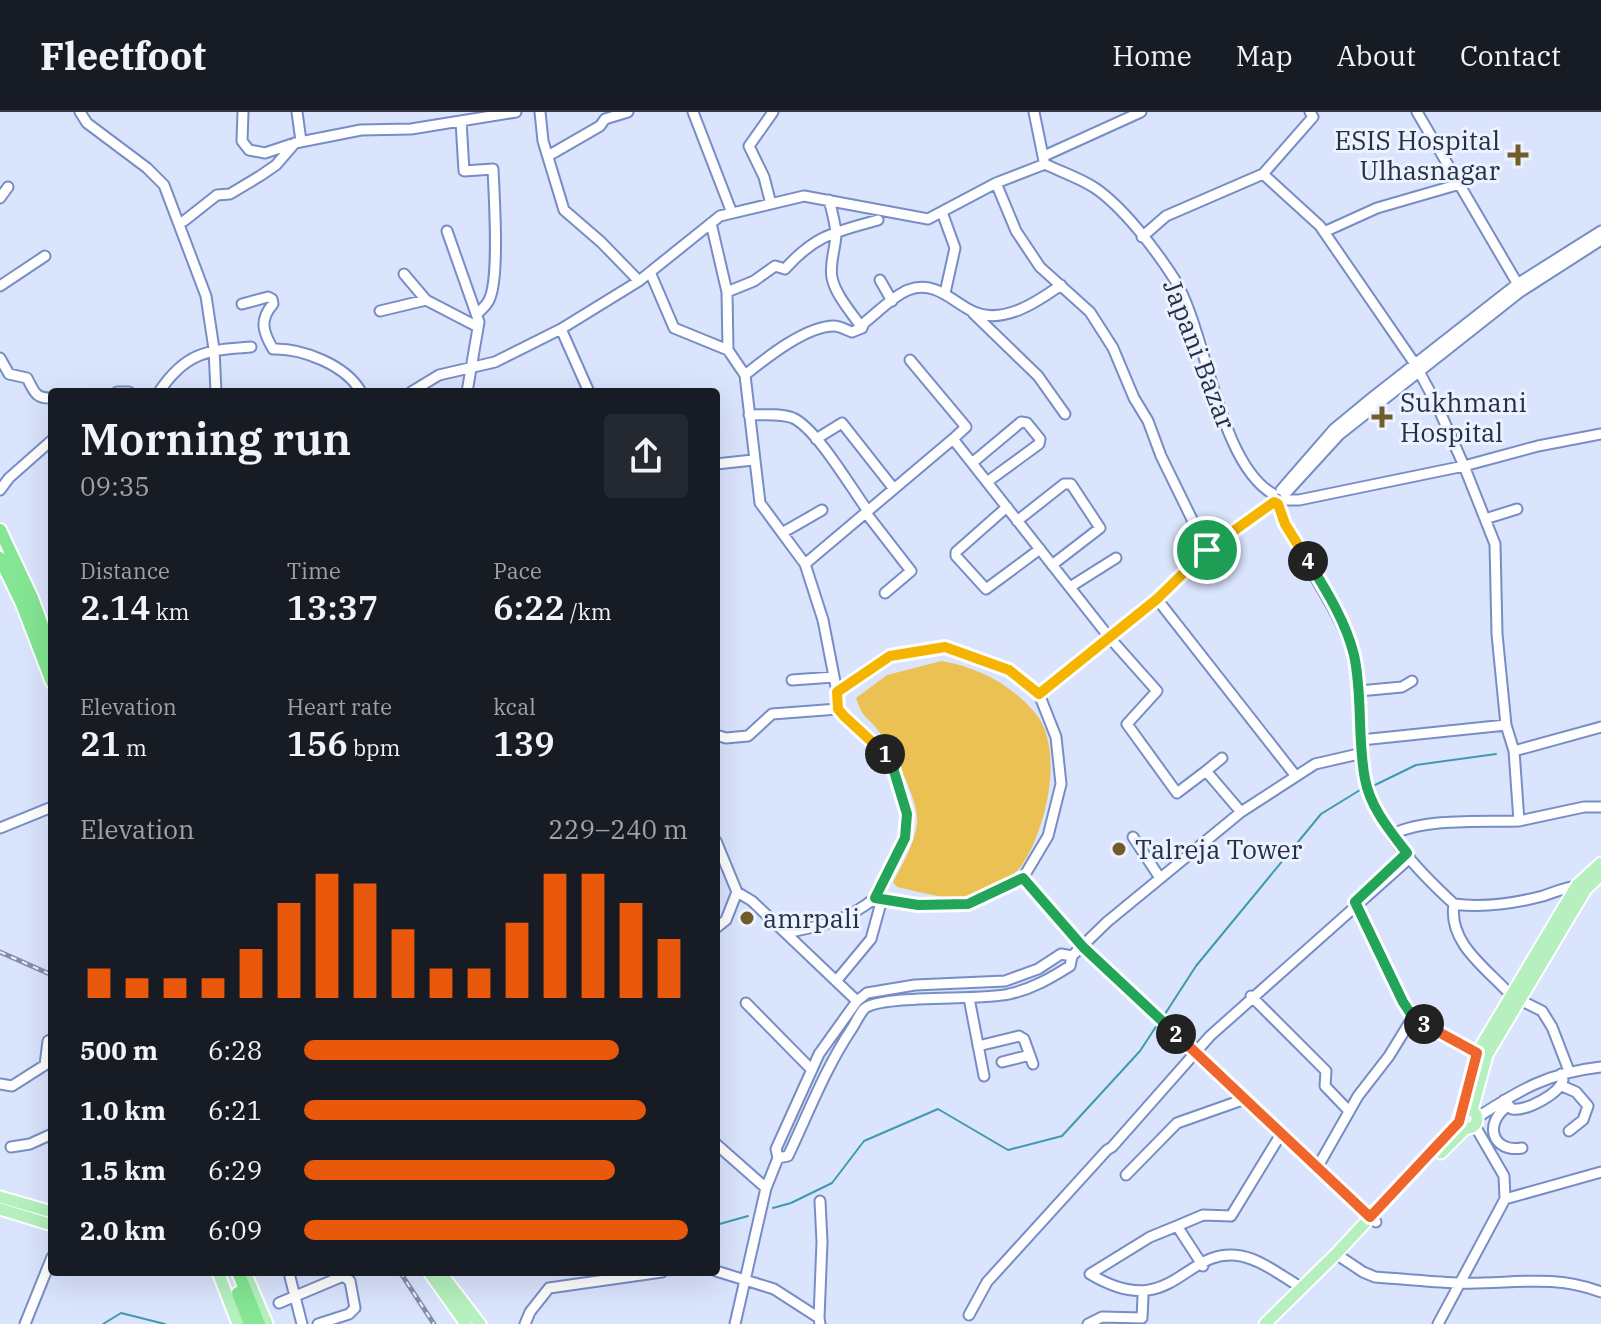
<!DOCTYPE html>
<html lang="en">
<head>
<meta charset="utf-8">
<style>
  body { margin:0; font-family:"IBM Plex Serif",serif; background:#242831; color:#f1f3f6; height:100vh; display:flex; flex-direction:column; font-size:30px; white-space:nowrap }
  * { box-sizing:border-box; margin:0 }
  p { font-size:26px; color:#9ea1a6 }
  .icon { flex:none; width:44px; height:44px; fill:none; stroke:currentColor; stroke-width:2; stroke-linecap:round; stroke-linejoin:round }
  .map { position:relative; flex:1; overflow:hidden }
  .details { position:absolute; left:48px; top:276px; width:672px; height:888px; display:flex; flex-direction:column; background:#171b24; border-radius:8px; box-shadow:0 8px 32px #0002 }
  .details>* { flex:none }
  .pin { position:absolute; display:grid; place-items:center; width:68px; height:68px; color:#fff; margin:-34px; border:4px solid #fff; border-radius:50%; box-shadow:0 2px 8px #0007 }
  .km { position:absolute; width:40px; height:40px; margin:-20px; border-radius:50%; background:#222; color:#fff; font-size:22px; line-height:40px; text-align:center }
  .round { display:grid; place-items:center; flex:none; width:84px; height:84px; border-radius:8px; background:#242831 }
  .overview { display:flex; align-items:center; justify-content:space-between; height:136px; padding:0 32px }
  h1 { font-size:44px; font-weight:600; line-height:60px }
  .figures { display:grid; grid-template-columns:repeat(3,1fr); gap:12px; height:136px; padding:8px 32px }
  .figures div { display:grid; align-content:center }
  .figures b { font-size:34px; font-weight:600 }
  .figures small { font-size:22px; font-weight:400 }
  .figures p { font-size:22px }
  .chart { height:224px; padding:16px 32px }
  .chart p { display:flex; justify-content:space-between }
  .chart svg { width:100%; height:144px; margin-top:8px; stroke:#ea580c; stroke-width:6 }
  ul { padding:0 32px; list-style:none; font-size:26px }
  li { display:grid; grid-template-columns:128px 96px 1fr; align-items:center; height:60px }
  li i { height:20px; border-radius:10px; background:#ea580c }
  header { display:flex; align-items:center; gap:48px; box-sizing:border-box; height:112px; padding:0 40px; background:#171b24; border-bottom:2px solid #363941 }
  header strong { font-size:38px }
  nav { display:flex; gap:44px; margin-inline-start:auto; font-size:28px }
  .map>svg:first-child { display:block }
</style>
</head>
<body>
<header>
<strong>Fleetfoot</strong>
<nav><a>Home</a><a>Map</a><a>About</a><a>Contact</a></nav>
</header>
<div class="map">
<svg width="1601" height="1212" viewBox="0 0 1601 1212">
  <rect width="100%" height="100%" fill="#dae4fd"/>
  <path fill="#ecc154" d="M 942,549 C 979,556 1011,572 1036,602 C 1065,638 1046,718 1022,753 C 1012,767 991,777 976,782 C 950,791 923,780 897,775 L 893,770 C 903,751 914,733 917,712 C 920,690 893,639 880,621 C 868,604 863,608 856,586 L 887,563 Z"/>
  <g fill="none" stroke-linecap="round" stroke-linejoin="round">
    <path stroke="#3e9bad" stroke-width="2" d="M 1373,674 L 1416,653 L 1496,642
      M 1163,905 L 1196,854 L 1321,702 L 1360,678
      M 773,1096 L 791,1091 L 832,1071 L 864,1029 L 938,997 L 1008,1038 L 1062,1024 L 1140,939 L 1159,910
      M 716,1113 L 748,1104
      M 103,1212 L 121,1201 L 165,1212"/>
    <g stroke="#778dc5" stroke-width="13">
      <path id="minor" d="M 80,0 L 87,11 L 147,56 L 164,73 L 206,184 L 214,237 L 216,280
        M 243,0 L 242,29 L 249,38 L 265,41 L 295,31
        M 297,0 L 301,29
        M 540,0 L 543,29 L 564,98 L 601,130 L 639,169
        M 693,0 L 732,101
        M 1034,0 L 1044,49
        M 1310,0 L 1313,5 L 1263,62 L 1320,114 L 1415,252 L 1436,291 L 1464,354 L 1495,432 L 1497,522 L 1506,613 L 1514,639
        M 1417,0 L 1520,176
        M 461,9 L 464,59 L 493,57 C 494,83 500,167 489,188 C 487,193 481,198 477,202
        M 548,44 L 600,14 L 605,7 L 628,0
        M 1044,44 L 1141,0
        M 1045,52 C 1061,60 1080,66 1095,76 C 1123,95 1156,138 1175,168 C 1207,221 1218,350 1273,382
        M 996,71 L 1016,119 L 1040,155 L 1090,200 L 1113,236 L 1134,286 L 1148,309 L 1161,344 L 1207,438
        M 0,86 L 8,75
        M 829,88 C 832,99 835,110 836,121 C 836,136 829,151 832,166 C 836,184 852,201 862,216
        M 771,92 L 764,65 L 749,34 L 773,0
        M 942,100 L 955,136 L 945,181
        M 184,109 L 217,83 L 230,82 L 260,64 L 276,53 L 295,31 L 361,18 L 411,17 L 516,0
        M 711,111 L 727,180 L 728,238
        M 447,119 L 479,210 L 467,280
        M 1324,120 L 1377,96 L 1460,72
        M 1142,125 L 1166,104 L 1263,62
        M 650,160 L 674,216 L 728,238 L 745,263 L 760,391 L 805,452 L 823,508 L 837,580
        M 404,162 L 426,188
        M 880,168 L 892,189
        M 0,174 L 45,144
        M 727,180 L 754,169 L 775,154 L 785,157 C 815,123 835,120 878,108
        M 242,192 L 268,185 L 272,187 L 273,192 C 259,208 263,220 273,237 C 302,236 346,253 361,280
        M 380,199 L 426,188 L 478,215
        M 973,201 L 1038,264 L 1065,302
        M 561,217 L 589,280
        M 0,246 L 9,262 L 27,266 C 34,279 35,287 52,286
        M 910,248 L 966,315 L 953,327
        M 745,263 C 766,246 806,214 834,214 C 840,214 846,218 852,220 L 862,216 L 864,211 C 877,201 893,184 908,178 C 934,168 951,188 970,198 C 1001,215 1037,190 1061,173
        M 117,280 L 129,280
        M 159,280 C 185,241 206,238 251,235
        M 411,280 L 439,263 L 495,250 L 561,217 L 639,169 L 720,104 L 804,84 L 928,107 L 996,71 L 1045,52
        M 749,303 C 762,303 780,301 793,306 C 817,317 851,376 868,399
        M 816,327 L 842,311 L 894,377
        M 972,351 L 1021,310 L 1027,311 L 1040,327 L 1039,332 L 987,370
        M 716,352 L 753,348
        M 0,378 L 9,366 L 52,328
        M 1281,378 L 1334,317 L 1374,284 L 1517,172 L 1601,119
        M 1285,382 L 1339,323 L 1520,180 L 1601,128
        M 1286,388 L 1299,388 L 1464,354 L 1538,334 L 1601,322
        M 1278,392 C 1296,444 1334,486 1352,538 C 1361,565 1358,595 1361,623 C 1362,638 1362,656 1366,671 C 1380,719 1418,759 1454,792
        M 1007,395 L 956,440 L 956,444 L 986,477 L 1040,437
        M 866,401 L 911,459 L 885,481
        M 1485,407 L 1517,397
        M 1017,409 L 1064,372 L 1071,372 L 1100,416 L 1052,453
        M 782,421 L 822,398
        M 805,452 L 953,327 L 1109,525 L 1157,579 L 1127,612 L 1177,681 L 1206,659 L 1241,700
        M 1070,475 L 1116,446
        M 1157,487 L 1295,663
        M 945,535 L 1009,558 L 1039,582 L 1056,625 L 1061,672 L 1048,724 L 1023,766 L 968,792 L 918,793 L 875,786 L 905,726 L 907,702 L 890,646 L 844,604 L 838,597 L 837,580 L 890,544 Z
        M 792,568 L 834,565
        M 1359,579 L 1402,575 L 1412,569
        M 1039,582 L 1157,487 L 1207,438 L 1274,390
        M 716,623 L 726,626 L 748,624 L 772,602 L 838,597
        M 1361,628 L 1506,613
        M 1206,659 L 1222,646
        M 1519,709 L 1584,695 L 1601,695
        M 0,716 L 52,695
        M 1393,722 C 1426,706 1481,710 1519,709 L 1514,639 L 1601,615
        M 1133,725 L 1160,766
        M 716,729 L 737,780 L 752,789 L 857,889
        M 1023,766 L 1083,835 L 1376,1110
        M 1355,792 L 1403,890 L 1413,905 L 1477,941
        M 1454,792 C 1482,796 1516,791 1543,784 C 1555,780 1568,774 1580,774
        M 1454,792 C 1448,829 1483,854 1506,878
        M 716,816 L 726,808 L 737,780
        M 786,821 C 823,813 845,810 875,786
        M 837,868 L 871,827 L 882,787
        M 1251,884 L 1326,959 L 1325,974 L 1349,999
        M 1514,885 L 1542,899 L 1552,915 L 1569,959
        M 969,886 L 984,964
        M 746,891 L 812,958
        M 978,934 L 1019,924 L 1024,927 L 1033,952
        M 1002,950 L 1030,943
        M 0,972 L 12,974 L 45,953 L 48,929 L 52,927
        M 1562,974 L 1576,980 L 1588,994 L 1583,1008 L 1569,1019
        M 1504,988 L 1512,997 C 1527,999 1559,982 1563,968 L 1561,962
        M 1508,994 C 1483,1011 1492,1041 1522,1036
        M 1478,1005 C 1521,977 1548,961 1601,955
        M 1281,1022 L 1231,1104 L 1203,1103 L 1177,1114 L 1150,1125 L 1090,1162 C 1173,1212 1184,1133 1241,1144 C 1262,1148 1283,1165 1302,1176
        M 716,1032 L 766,1076
        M 11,1035 L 30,1032 L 52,1022
        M 778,1046 L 788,1044 C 808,1002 825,957 851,918 C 855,912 859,903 864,897 C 879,882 982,889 1009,882 C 1032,877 1051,866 1070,854 L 1072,844 L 1107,810 L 1241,700 L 1315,652 L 1363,641
        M 1317,1056 L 1358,984 L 1389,944 L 1413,905
        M 1126,1063 L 1177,1011 L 1245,987
        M 1505,1087 L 1601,1060
        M 1177,1114 L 1203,1154
        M 1336,1142 L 1363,1160 L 1375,1165 C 1403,1167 1430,1170 1457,1171 C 1509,1173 1551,1161 1601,1180
        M 716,1159 L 774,1177 L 819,1206 L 820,1212
        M 290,1165 L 302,1212
        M 279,1191 L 343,1164 L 350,1169 L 355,1196 L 349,1202 L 318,1212
        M 969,1203 L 987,1170 L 1107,1038 L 1112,1035 L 1210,924 L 1410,746
        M 819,1206 L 822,1130 L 820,1089
        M 25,1212 L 52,1145
        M 525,1212 L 530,1200 L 549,1176 L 662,1160
        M 735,1212 L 766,1076 L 778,1046 L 776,1037 L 819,942 L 857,889 L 867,881 L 915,873 L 1005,869 L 1038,857 L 1061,842 L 1072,844
        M 1088,1212 L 1102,1205 L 1142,1206 L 1143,1184
        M 1438,1212 L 1505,1087 L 1504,1064 L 1475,1014"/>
    </g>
    <g stroke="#fff" stroke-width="15">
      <path id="major" d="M1459 1007a9 9 0 1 1 18 0a9 9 0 1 1-18 0Z
        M 1472,998 L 1487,943 L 1586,777 L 1601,763
        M 1463,999 L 1477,941 L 1577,773 L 1601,751
        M 1441,1041 L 1466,1016
        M 0,1085 L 52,1100
        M 0,1097 L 52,1113
        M 218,1160 L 238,1212
        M 245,1160 L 267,1212
        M 429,1160 L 466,1212
        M 440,1160 L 480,1212
        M 1265,1212 L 1336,1142 L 1459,1010"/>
    </g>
    <g stroke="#fff" stroke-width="16">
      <path id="highway" d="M 0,418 L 32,486 L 52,540
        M 0,446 L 22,492 L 52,570
        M 238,1160 L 259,1212
        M 238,1181 L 250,1212"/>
    </g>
    <use href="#minor" stroke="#fff" stroke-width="9"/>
    <use href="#major" stroke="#b5f0be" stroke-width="11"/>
    <use href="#highway" stroke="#84e692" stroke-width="12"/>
    <g stroke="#848ea6" stroke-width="5">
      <path id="rail" d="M 0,840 L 52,863
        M 400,1160 L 434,1212"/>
    </g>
    <use href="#rail" stroke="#ecf2fe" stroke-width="2" stroke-dasharray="6" stroke-linecap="butt"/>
  </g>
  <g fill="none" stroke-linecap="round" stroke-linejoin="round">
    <g stroke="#fff" stroke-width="16">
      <path id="split-1" d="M 885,642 L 844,604 L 838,597 L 837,580 L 890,544 L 945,535 L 1009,558 L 1039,582 L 1157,487 L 1207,438"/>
    </g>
    <g stroke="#fff" stroke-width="16">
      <path id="split-2" d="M 885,642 L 890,646 L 907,702 L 905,726 L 875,786 L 918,793 L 968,792 L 1023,766 L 1083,835 L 1176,922"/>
    </g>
    <g stroke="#fff" stroke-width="16">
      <path id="split-3" d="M 1176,922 L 1370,1105 L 1459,1010 L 1477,941 L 1424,912"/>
    </g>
    <g stroke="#fff" stroke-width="16">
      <path id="split-4" d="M 1308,449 C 1326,478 1346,510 1354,543 C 1363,584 1357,626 1365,667 C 1370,695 1390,719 1407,741 L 1355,790 L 1403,890 L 1413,905 L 1424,912"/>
    </g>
    <g stroke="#fff" stroke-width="16">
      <path id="split-5" d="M 1207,438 L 1274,390 L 1278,392 L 1285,412 L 1308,449"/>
    </g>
    <use href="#split-1" stroke="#f5b400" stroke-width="10"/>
    <use href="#split-2" stroke="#22a559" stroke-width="10"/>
    <use href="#split-3" stroke="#f0652b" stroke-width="10"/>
    <use href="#split-4" stroke="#22a559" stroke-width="10"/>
    <use href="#split-5" stroke="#f5b400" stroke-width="10"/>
  </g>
  <g fill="#715c2b" stroke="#ecf2fe" stroke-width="3">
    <path d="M1514 31h8v8h8v8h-8v8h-8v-8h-8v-8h8z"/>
    <path d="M1378 293h8v8h8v8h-8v8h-8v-8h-8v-8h8z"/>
    <circle cx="1119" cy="737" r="8"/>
    <circle cx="747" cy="806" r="8"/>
  </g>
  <g text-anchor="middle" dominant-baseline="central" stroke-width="6" stroke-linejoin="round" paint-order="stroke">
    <g font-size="26" fill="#252f46" stroke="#ecf2fe" text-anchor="start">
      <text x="1500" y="28" text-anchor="end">ESIS Hospital<tspan x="1500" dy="30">Ulhasnagar</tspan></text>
      <text x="1400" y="290">Sukhmani<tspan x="1400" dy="30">Hospital</tspan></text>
      <text x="1135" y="737">Talreja Tower</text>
      <text x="763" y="806">amrpali</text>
    </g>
    <g font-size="26" fill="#252f46" stroke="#ecf2fe">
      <text transform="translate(1200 242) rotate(69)">Japani Bazar</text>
    </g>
  </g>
</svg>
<div class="pin" style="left:1207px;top:438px;background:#1e9e55"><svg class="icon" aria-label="arrive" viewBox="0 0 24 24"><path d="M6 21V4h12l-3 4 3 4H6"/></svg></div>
<b class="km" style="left:885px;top:642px">1</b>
<b class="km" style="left:1176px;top:922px">2</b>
<b class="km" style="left:1424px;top:912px">3</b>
<b class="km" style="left:1308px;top:449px">4</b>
<section class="details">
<div class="overview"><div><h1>Morning run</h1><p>09:35</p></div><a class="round"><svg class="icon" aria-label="share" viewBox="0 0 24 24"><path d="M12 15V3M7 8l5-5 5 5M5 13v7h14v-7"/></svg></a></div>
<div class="figures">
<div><p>Distance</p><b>2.14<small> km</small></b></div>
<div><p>Time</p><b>13:37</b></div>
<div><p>Pace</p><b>6:22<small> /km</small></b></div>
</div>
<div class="figures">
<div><p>Elevation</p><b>21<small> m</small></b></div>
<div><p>Heart rate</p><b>156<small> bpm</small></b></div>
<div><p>kcal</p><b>139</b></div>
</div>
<div class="chart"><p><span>Elevation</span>229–240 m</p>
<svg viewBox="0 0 160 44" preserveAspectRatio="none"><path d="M5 44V35M15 44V38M25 44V38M35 44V38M45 44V29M55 44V15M65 44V6M75 44V9M85 44V23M95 44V35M105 44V35M115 44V21M125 44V6M135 44V6M145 44V15M155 44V26"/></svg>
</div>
<ul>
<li><b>500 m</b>6:28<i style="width:82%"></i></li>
<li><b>1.0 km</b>6:21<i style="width:89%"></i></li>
<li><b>1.5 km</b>6:29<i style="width:81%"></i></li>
<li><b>2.0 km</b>6:09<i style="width:100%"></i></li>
</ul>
</section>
</div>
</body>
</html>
